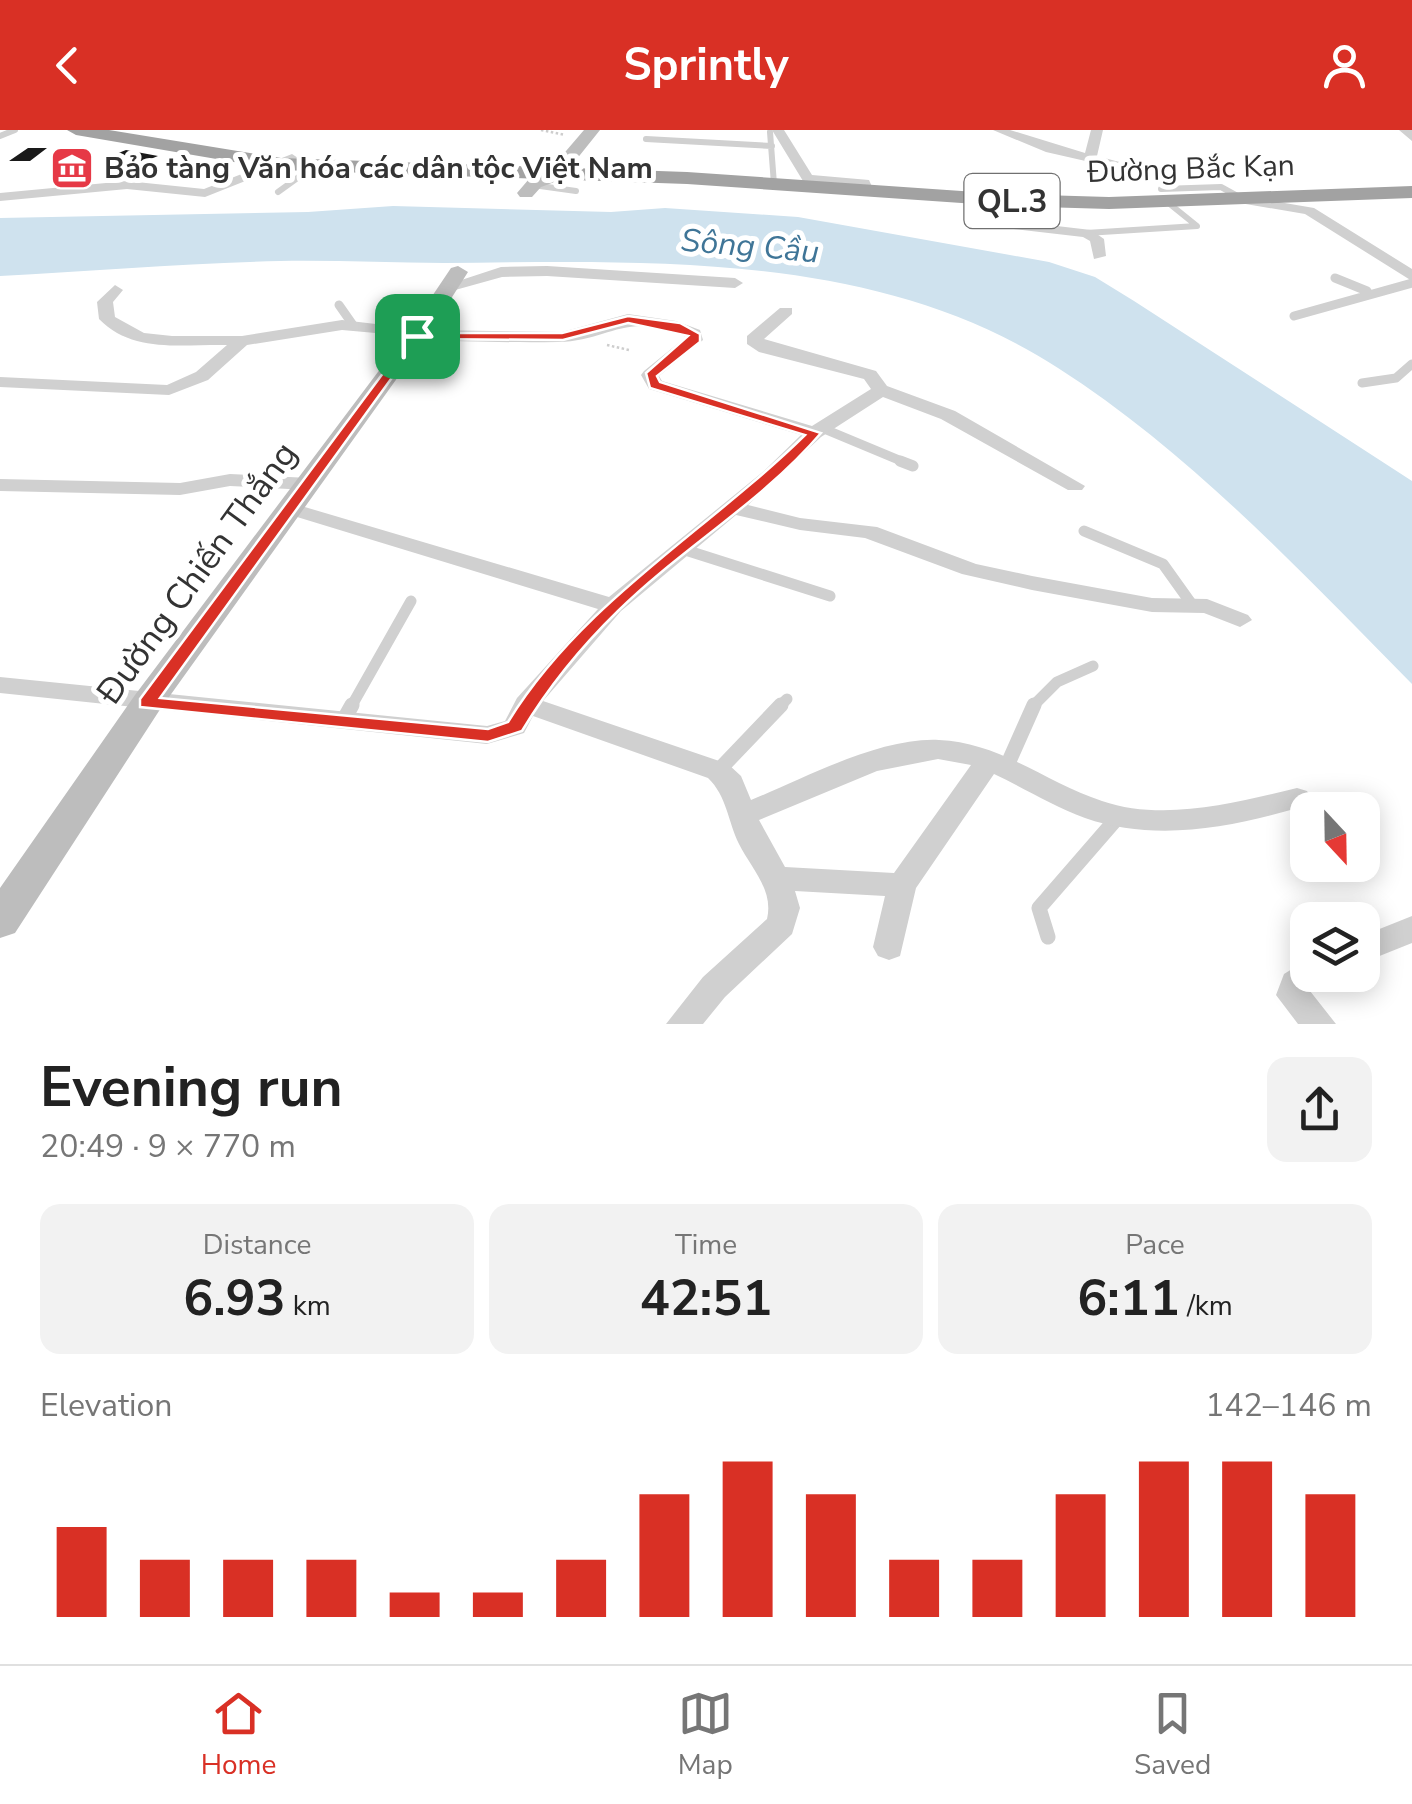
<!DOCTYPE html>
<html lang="en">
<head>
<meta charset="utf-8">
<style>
  body { margin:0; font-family:"Nunito Sans",sans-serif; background:#f2f2f2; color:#222; height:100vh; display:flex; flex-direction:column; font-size:38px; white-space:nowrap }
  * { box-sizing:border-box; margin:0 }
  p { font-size:32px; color:#767676 }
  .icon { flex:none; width:55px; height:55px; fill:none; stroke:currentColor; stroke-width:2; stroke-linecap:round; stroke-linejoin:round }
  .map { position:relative; height:894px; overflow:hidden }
  .panel { display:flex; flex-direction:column; background:#fff; flex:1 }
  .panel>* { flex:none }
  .needle { width:65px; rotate:158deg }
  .fabs { position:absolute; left:1290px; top:662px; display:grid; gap:20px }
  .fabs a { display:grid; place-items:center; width:90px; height:90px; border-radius:20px; background:#fff; box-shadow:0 5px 25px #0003; font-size:50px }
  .pin { position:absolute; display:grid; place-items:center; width:85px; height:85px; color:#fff; margin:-42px; border-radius:20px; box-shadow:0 5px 15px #0006 }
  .round { display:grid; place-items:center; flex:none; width:105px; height:105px; border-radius:20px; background:#f2f2f2 }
  .summary { display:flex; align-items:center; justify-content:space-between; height:170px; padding:0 40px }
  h1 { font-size:55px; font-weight:700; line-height:75px }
  .metrics { display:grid; grid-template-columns:repeat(3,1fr); gap:15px; height:170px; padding:10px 40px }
  .metrics div { display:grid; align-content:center; border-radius:20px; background:#f2f2f2; text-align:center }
  .metrics b { font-size:50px; font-weight:700 }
  .metrics small { font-size:28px; font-weight:400 }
  .metrics p { font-size:28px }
  .chart { height:280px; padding:20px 40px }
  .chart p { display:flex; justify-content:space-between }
  .chart svg { width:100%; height:180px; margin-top:10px; stroke:#d93025; stroke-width:6 }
  header { display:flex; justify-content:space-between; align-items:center; height:130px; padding:0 40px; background:#d93025; color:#fff; font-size:45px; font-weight:700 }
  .dock { display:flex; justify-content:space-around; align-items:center; height:140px; border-top:2px solid #e0e0e0; background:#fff; font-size:28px; color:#767676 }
  .dock a { display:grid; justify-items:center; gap:5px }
  .dock .active { color:#d93025 }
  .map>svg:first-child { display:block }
</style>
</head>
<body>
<header><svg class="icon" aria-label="back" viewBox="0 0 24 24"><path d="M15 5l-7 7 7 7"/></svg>Sprintly<svg class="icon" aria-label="person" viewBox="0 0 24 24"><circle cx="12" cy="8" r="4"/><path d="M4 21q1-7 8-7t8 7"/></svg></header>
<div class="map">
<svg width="1412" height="894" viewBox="0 0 1412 894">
  <rect width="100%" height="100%" fill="#fff"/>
  <path fill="#cfe2ee" d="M 393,76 L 611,82 L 665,78 L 798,87 L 1049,132 L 1095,147 L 1134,171 L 1412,351 L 1412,554 C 1300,441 1192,324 1058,238 C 878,121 650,131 444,133 C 390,133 335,130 280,131 C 187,133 93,141 0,146 L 0,88 L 308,82 Z"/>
  <path fill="#1a1a1a" d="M 28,18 L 47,18 L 30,31 L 9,31 Z
    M 126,20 L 158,26 L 128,38 L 118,36 L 139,28 L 116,24 Z"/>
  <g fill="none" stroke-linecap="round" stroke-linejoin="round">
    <path stroke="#cdcdcd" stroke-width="2.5" stroke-dasharray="2.5 2.5" stroke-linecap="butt" d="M 541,0 L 565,5
      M 607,215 L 629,220"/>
    <path stroke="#d0d0d0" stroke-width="6" d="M 770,2 L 774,54
      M 0,6 L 15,0
      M 646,9 L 772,16
      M 533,55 L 576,61
      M 1161,59 L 1221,57 L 1241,68
      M 278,62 L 314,36
      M 1086,103 L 1197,96 L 1166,71"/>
    <path stroke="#d0d0d0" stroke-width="9" d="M 1335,148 L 1367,161
      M 339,175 L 353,195
      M 1294,186 L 1412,153
      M 1362,253 L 1396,248 L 1412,234
      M 822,298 L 906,333"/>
    <path stroke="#d0d0d0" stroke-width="11" d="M 900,331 L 913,336
      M 1084,401 L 1163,434 L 1193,476
      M 679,418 L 830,466
      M 351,577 L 411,471
      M 779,577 L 787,569
      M 1032,577 L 1057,552 L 1093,536"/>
    <path stroke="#d0d0d0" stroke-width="15" d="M 343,591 L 352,575
      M 1006,638 L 1034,575
      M 718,641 L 781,575
      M 1048,807 L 1039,778 L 1118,687"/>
    <path fill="#d0d0d0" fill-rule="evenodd" d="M 772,0 L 784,0 L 812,45 L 869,50 L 874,61 L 867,65 L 859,56 L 803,51 Z
      M 993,0 L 1010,0 L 1085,23 L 1091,0 L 1103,0 L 1097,26 L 1153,41 L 1147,45 L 1046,22 Z
      M 1399,0 L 1412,0 L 1412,11 Z
      M 292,24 L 298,28 L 296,31 L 205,67 L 127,59 L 0,71 L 0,63 L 127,51 L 204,59 Z
      M 1233,64 L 1314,78 L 1412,139 L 1412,151 L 1305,84 L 1228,71 L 1226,68 Z
      M 968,66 L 980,69 L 980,87 L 1091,100 L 1104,109 L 1106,126 L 1094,129 L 1090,111 L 1083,107 L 971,94 L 964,87 Z
      M 547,136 L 735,148 L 743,153 L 735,158 L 547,146 L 502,147 L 448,162 L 440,157 L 501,137 Z
      M 115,155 L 123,160 L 113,172 L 115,187 L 144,203 L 172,206 L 242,206 L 342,190 L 426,200 L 562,202 L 628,184 L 676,191 L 700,200 L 703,210 L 659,246 L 662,251 L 812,296 L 871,259 L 864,249 L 759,222 L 747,214 L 747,206 L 780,178 L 792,178 L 792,184 L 764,209 L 876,241 L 887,256 L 955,281 L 1085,356 L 1082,360 L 1068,360 L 941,289 L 883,267 L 821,307 L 748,375 L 800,388 L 877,397 L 976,434 L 1032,446 L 1152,468 L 1207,469 L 1248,485 L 1252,490 L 1240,497 L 1204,483 L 1152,482 L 1032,460 L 962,444 L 865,408 L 800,400 L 736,385 L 621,481 L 543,571 L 728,634 L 741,646 L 751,670 C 805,648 880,607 939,610 C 999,612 1047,653 1102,671 C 1163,692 1236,673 1297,658 L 1307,661 L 1311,668 L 1307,675 C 1236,697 1157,713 1085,688 C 1053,676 1024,658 994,644 L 916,758 L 900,826 L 889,830 L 878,826 L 873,817 L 885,766 L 795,761 L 800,778 L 792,804 L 725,867 L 703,894 L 666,894 L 703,847 L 767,789 C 774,760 751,738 739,714 C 728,692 727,666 708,648 L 533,586 L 524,603 L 487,614 L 0,563 L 0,547 L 487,596 L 505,591 L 517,568 L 598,479 L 284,383 L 281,379 L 284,375 L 298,375 L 609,467 L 764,341 L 801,305 L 649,259 L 641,245 L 644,241 L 686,207 C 626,180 610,211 558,212 C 511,213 464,211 417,210 L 409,206 L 342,200 L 247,215 L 208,250 L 169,265 L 0,257 L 0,247 L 167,255 L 196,242 L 227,215 C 183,214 133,224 99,189 L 97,172 ZM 938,629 L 971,635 L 894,743 L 785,737 L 759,690 L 877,641 Z
      M 230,344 L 309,348 L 319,354 L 309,360 L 230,356 L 180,365 L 0,361 L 0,349 L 180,353 Z
      M 1412,786 L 1412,813 L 1362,833 L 1362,806 Z
      M 1308,829 L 1308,845 L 1323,845 L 1310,861 L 1336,894 L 1298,894 L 1276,865 L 1284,844 Z"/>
    <path fill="#bdbdbd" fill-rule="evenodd" d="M 584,0 L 600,0 L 560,50 L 541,57 L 532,67 L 520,67 L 517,63 L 529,49 L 548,42 Z
      M 458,136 L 468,142 L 428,205 L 159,581 L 15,803 L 0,808 L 0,758 L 135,565 L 408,202 L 451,138 Z"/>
    <path fill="#a2a2a2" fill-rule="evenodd" d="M 67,0 L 109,0 L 281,28 L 687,42 L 1005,64 L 1109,67 L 1412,56 L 1412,68 L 1109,79 L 1005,76 L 687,54 L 281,40 L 76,5 Z"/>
  </g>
  <path fill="#d93025" stroke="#fff" stroke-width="2.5" fill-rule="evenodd" d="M 628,186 L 680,193 L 700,204 L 700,212 L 657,246 L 660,252 L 821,303 C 762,372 682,418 618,481 C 580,518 549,556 522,601 L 488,612 L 140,577 L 140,569 L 413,203 L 562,203 ZM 628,193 L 688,206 L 646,243 L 650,258 L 805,305 C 706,402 582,472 508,592 L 488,599 L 160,568 L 420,209 L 563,210 Z"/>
  <defs>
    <g id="museum-square" transform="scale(2.25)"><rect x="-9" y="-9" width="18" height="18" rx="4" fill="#e63946" stroke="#fff"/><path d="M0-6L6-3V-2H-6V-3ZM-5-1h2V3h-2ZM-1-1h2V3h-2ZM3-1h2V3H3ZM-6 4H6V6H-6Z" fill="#fff"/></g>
  </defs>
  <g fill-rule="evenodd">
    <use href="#museum-square" x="72" y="38"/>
  </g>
  <g text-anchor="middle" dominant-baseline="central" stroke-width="10" stroke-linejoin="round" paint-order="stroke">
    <g font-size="30" font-weight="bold" fill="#333" stroke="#fff" text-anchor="start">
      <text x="104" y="38">Bảo tàng Văn hóa các dân tộc Việt Nam</text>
    </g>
    <g font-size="30" fill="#333" stroke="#fff">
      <text transform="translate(1191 39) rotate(-2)">Đường Bắc Kạn</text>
    </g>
    <rect fill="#fff" stroke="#707070" stroke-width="2.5" x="964.5" y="44" width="95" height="54" rx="8"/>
    <g font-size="32" font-weight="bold" fill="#333">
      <text x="1012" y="71">QL.3</text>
    </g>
    <g font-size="32" font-style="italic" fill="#3f7597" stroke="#fff">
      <text transform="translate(750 116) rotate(5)">Sông Cầu</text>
    </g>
    <g font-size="35" fill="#333" stroke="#fff">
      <text transform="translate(197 443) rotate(-54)">Đường Chiến Thắng</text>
    </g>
  </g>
</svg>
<div class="fabs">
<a><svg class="needle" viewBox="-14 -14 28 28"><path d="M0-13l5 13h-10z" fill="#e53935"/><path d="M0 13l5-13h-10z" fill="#767676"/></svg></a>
<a><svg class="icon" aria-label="layers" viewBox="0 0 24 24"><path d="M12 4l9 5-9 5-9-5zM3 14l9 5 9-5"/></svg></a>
</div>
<div class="pin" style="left:417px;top:206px;background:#1e9e55"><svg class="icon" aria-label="arrive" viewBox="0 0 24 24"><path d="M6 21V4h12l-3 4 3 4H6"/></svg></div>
</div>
<section class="panel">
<div class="summary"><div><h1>Evening run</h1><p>20:49 · 9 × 770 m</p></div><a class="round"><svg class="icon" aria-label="share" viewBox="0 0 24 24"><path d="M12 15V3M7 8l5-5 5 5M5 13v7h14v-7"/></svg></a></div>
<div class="metrics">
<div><p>Distance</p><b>6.93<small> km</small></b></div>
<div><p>Time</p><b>42:51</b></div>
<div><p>Pace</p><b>6:11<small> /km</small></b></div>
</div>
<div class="chart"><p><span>Elevation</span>142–146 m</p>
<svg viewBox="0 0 160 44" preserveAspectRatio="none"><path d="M5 44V22M15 44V30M25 44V30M35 44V30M45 44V38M55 44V38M65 44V30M75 44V14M85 44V6M95 44V14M105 44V30M115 44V30M125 44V14M135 44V6M145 44V6M155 44V14"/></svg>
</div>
</section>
<nav class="dock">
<a class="active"><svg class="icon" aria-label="home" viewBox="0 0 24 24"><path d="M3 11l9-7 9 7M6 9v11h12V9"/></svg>Home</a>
<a><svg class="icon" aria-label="map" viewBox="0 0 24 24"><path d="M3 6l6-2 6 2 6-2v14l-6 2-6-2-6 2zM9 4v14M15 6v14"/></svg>Map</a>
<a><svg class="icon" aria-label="saved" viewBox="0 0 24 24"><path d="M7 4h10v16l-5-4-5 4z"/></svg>Saved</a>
</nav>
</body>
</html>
